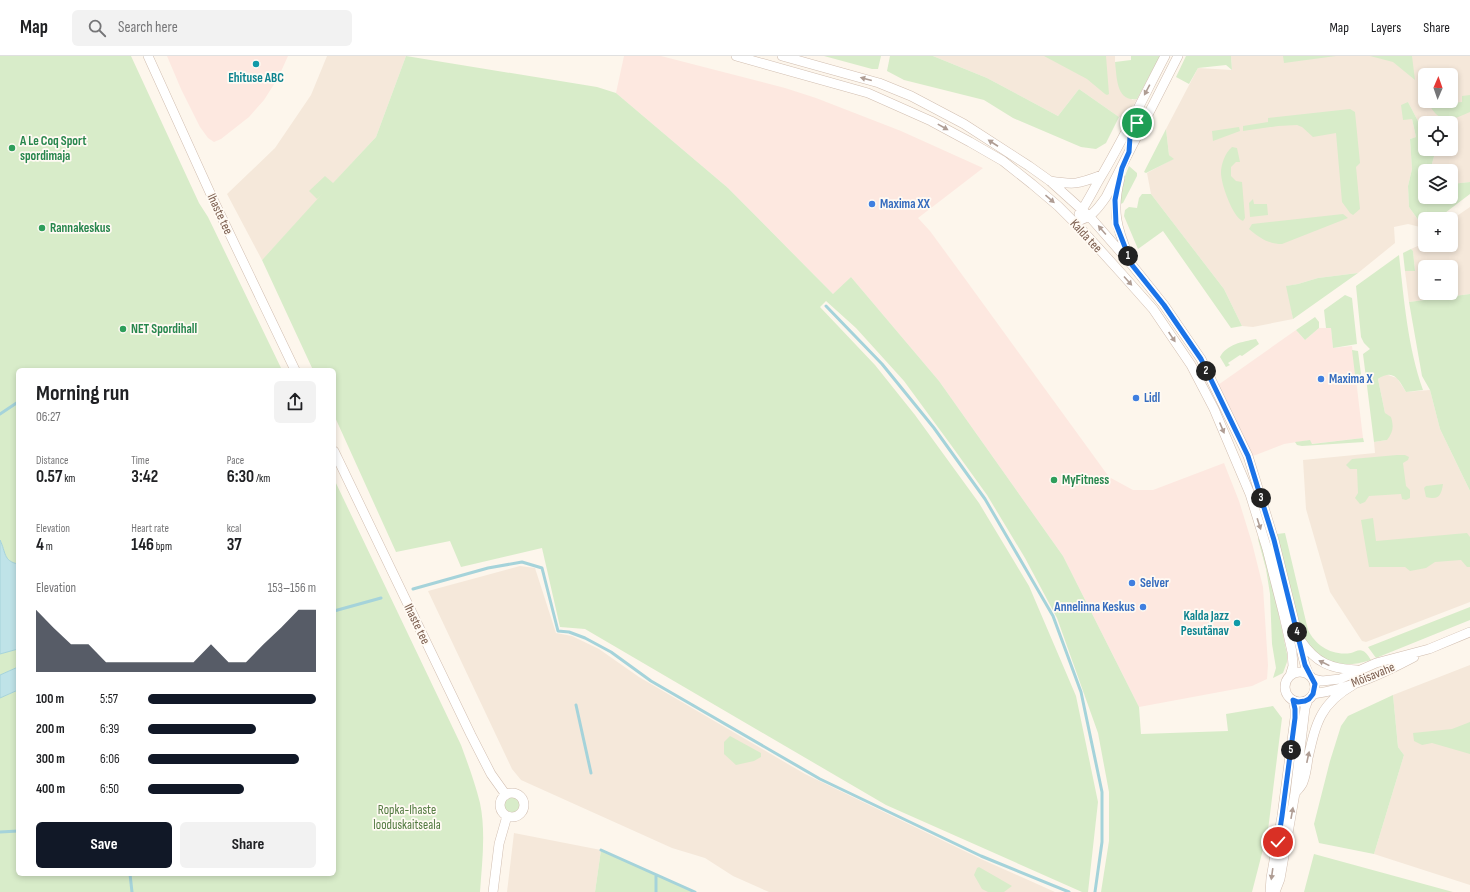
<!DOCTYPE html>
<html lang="en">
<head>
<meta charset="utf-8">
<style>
  body { margin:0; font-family:"Sofia Sans Condensed",sans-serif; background:#f2f2f2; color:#202124; height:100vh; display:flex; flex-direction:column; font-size:15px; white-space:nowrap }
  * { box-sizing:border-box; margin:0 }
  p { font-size:13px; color:#757577 }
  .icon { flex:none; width:22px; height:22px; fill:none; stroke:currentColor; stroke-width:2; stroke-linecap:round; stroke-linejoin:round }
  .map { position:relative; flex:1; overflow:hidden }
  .drawer { position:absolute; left:16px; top:312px; width:320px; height:508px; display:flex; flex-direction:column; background:#fff; border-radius:6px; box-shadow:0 2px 6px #0003 }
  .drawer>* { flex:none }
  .needle { width:26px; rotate:2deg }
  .controls { position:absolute; left:1418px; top:12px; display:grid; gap:8px }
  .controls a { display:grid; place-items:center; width:40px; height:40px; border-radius:6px; background:#fff; box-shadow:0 2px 6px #0003; font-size:20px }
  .pin { position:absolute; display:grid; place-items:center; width:34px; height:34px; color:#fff; margin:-17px; border:2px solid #fff; border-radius:50%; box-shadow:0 1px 4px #0007 }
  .km { position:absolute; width:20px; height:20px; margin:-10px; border-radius:50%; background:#222; color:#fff; font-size:11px; line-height:20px; text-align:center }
  .round { display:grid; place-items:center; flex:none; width:42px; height:42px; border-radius:6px; background:#f2f2f2 }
  .headline { display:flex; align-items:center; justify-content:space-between; height:68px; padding:0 20px }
  h1 { font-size:22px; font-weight:700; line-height:30px }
  .stats { display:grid; grid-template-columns:repeat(3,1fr); gap:6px; height:68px; padding:4px 20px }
  .stats div { display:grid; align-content:center }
  .stats b { font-size:17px; font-weight:700 }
  .stats small { font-size:11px; font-weight:400 }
  .stats p { font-size:11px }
  .chart { height:112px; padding:8px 20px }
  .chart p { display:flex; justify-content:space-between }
  .chart svg { width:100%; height:72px; margin-top:4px; fill:#111827; opacity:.7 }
  .button { display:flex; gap:8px; margin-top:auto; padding:8px 20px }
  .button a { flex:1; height:46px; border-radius:6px; background:#111827; color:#fff; font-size:16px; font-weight:700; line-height:46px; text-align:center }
  .button a+a { background:#f2f2f2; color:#202124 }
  ul { padding:0 20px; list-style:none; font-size:13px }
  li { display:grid; grid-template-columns:64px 48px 1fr; align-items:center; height:30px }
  li i { height:10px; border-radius:5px; background:#111827 }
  header { display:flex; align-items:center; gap:24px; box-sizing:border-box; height:56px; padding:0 20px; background:#fff; border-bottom:1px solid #e0e0e0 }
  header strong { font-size:19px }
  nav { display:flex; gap:22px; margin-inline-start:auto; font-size:14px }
  .search { width:280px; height:36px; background:#f2f2f2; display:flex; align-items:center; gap:10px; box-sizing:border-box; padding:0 14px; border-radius:6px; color:#757577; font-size:15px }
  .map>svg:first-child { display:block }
</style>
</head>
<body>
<header>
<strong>Map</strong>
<div class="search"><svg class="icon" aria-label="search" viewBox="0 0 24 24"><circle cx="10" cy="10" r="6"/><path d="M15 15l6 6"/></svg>Search here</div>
<nav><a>Map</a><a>Layers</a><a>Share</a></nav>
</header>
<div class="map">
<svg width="1470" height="836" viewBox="0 0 1470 836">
  <rect width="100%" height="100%" fill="#fdf6ec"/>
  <path fill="#f5e8da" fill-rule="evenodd" d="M 327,0 L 406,0 L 376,81 L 262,204 L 227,138 L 275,92 L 311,39 Z
    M 933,0 L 1115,0 L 1115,6 L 1132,44 L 1137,43 L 1126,61 L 1119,61 L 1079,33 L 1058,60 L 987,22 Z
    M 1231,0 L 1470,0 L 1470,126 L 1451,128 L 1451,115 L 1430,115 L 1436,93 L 1451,93 L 1451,67 L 1425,67 L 1425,72 L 1419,67 L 1408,46 L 1403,63 L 1412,63 L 1416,81 L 1410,83 L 1412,113 L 1408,130 L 1409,151 L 1424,172 L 1408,168 L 1394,171 L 1395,187 L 1358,217 L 1318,222 L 1298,228 L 1287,230 L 1293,263 L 1253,271 L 1242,270 L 1224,233 L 1151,138 L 1147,117 L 1173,103 L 1169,99 L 1166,73 L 1198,12 L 1232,14 ZM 1425,19 L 1451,19 L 1451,45 L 1425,45 Z
    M 1470,151 L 1470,238 L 1409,246 L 1405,215 L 1415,215 L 1413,195 L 1411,193 L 1420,189 L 1425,196 L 1448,194 L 1455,187 L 1451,179 L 1451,164 ZM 1425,211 L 1451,211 L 1451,237 L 1425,237 Z
    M 1384,319 L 1388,319 L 1397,322 L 1406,336 L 1430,334 L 1440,373 L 1470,435 L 1470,546 L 1366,586 L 1362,585 L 1330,536 L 1306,453 L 1303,404 L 1375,397 L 1374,386 L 1387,384 L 1385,357 L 1378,323 Z
    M 520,510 L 535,512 L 556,577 L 572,580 L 599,593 L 639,621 L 805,718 L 981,803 L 1055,836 L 769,836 L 733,820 L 705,802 L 672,792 L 521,724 L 512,713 L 428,535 Z
    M 1470,609 L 1470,829 L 1374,798 L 1404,699 L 1398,691 L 1393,639 Z
    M 514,777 L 601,794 L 595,836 L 507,836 Z"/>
  <path fill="#fde8e0" d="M 167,0 L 288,0 L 278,22 L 264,44 L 249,61 L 221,83 L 214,86 L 208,82 L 200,71 L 181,33 Z
    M 624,0 L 661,0 L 785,32 L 816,42 L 901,75 L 983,112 L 918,162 L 930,175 L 963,220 L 1109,421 L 1133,434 L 1153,434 L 1224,407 L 1239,445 L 1252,487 L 1263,531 L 1268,609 L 1267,623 L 1252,630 L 1139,651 L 1063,500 L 939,325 L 851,221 L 834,239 L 728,132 L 616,37 Z
    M 1319,272 L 1331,272 L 1333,292 L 1352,290 L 1363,382 L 1311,388 L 1310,384 L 1284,388 L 1253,400 L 1218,329 L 1296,274 L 1305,284 Z"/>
  <path fill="#d8ecc9" d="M 0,0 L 131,0 L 199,147 L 208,161 L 282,314 L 18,314 L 18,508 C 3,505 6,496 0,484 Z
    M 406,0 L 597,31 L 616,37 L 728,132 L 833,238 L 851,221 L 939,325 L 1063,500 L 1139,651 L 1141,678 L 1228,675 L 1226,658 L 1273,650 L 1282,662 L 1268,774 L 1252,836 L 1101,836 L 1109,785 L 1109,736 L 1098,677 L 1057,562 L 1025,502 L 987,439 L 951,389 L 904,325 L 856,272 L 826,245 L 820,251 L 875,309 L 915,359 L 979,447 L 1029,530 L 1076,640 L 1098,746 L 1088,836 L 1082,836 L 886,749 L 585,573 L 560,571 L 542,492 L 461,511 L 450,485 L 396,496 L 334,359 L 334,314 L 313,314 L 262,204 L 322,138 L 317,143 L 309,135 L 325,120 L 333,127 L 376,81 Z
    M 824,0 L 881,0 L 878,13 L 872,13 Z
    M 890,0 L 933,0 L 987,22 L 1058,60 L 1079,33 L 1119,61 L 1106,87 L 1096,93 L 1081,91 L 1013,62 L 984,44 L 904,24 L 887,15 Z
    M 1044,0 L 1106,0 L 1109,38 L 1107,39 L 1105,38 L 1087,23 Z
    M 1131,0 L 1160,0 L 1137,43 C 1116,46 1117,21 1115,6 L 1131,4 Z
    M 1186,0 L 1231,0 L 1232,14 L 1226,9 L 1198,12 L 1189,28 L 1176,21 Z
    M 1283,0 L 1336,0 L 1284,7 Z
    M 1370,0 L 1412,0 L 1415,24 L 1393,6 Z
    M 1470,39 L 1470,56 L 1449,65 C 1436,60 1434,57 1427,45 L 1440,45 L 1441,48 L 1462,46 L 1462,40 Z
    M 1408,46 L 1419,67 L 1425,72 L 1425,93 L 1436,93 L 1430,115 L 1425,115 L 1425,141 L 1451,141 L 1451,128 L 1470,126 L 1470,138 L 1437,163 L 1425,163 L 1424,172 L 1409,151 L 1408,130 L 1412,113 L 1410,83 L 1416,81 L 1412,63 L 1403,64 L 1401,49 Z
    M 1350,53 L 1355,56 L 1360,107 L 1356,111 L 1360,153 L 1353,159 L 1350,157 L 1342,146 L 1336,77 L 1313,81 L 1302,71 L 1297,69 L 1278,70 L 1243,75 L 1243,70 L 1268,66 L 1268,62 Z
    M 1239,71 L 1240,75 L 1213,85 L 1212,75 Z
    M 1166,73 L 1169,99 L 1174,103 L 1146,117 L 1144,116 Z
    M 1232,91 L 1237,92 L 1240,106 L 1236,106 L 1231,111 L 1231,120 L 1236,125 L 1242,126 L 1245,162 L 1243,165 C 1233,162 1221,128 1221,117 C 1221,108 1225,97 1232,91 Z
    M 1129,110 L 1137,117 L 1137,120 L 1123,147 L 1118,149 L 1123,125 Z
    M 1142,138 L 1151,138 L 1224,233 L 1242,270 L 1231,272 L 1163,175 L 1138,193 L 1124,160 L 1125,154 L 1129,151 L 1137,152 L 1139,142 Z
    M 1253,143 L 1254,148 L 1267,148 L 1268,159 L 1250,161 L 1249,147 Z
    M 1343,158 L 1348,162 L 1282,188 C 1268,188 1260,182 1249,173 L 1252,168 Z
    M 1451,179 L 1455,187 L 1448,194 L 1425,196 L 1420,189 L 1425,185 L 1425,189 L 1451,189 Z
    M 1411,193 L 1413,195 L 1415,215 L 1405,215 L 1403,197 Z
    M 1399,199 C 1404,244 1408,292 1423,334 L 1406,336 C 1399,324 1394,312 1378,323 L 1385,357 L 1391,361 C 1394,371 1393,376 1387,384 L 1374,386 L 1363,298 L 1370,293 L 1364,287 L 1361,281 L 1356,230 Z
    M 1358,217 L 1293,263 L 1286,230 L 1298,228 L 1318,222 Z
    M 1470,238 L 1470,435 L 1440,373 L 1430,334 L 1422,320 L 1409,246 Z
    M 1345,239 L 1352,242 L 1357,288 L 1333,292 L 1331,272 L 1326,272 L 1324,254 Z
    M 1315,261 L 1319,266 L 1319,272 L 1305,284 L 1296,274 Z
    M 1256,283 L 1259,288 L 1242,300 L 1240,299 L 1228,307 L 1230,309 L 1226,311 L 1220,301 C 1227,288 1242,286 1256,283 Z
    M 1352,294 L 1358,295 L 1362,326 L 1356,327 Z
    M 1363,382 L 1364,386 L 1302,390 L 1297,389 L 1295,386 L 1310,384 L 1312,388 Z
    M 1397,399 L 1405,399 L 1409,401 L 1408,404 L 1403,407 L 1406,430 L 1410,434 L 1410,442 L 1406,444 L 1402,443 L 1401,438 L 1369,440 L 1365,446 L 1360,448 L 1355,442 L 1358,437 L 1357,413 L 1350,413 L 1346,409 L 1352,403 Z
    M 334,423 L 461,689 C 468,708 475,727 480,747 C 486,776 482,807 480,836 L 0,836 L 0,642 L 18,634 L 18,818 L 334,818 Z
    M 1443,428 C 1441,441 1438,444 1426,441 L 1424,432 L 1426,430 Z
    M 1373,462 L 1376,485 L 1467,477 L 1470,481 L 1470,511 L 1467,511 L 1461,504 L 1435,506 L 1426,512 L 1410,515 L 1405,511 L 1369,511 L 1361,464 Z
    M 1285,477 L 1308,574 C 1316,590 1332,600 1351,597 C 1355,596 1359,593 1363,595 C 1366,596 1369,601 1371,604 C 1340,614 1315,607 1300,576 L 1277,478 Z
    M 1260,481 L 1269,513 L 1287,598 L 1287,606 L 1283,617 L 1273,622 L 1276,612 L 1272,588 L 1270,538 L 1266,513 L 1258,483 Z
    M 1470,551 L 1470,564 L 1376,602 L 1368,591 Z
    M 18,593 L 18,611 L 0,619 L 0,598 Z
    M 1393,639 L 1398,691 L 1404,699 L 1374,798 L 1319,787 L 1314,768 L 1330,705 L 1341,670 L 1348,660 Z
    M 1470,666 L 1470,698 L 1432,687 L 1422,689 L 1414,685 L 1413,677 L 1452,673 Z
    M 730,680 L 761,697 L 761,701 L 754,705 L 736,709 L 724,698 L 724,686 Z
    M503 749a9 9 0 1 1 18 0a9 9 0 1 1-18 0Z
    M 601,794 L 695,836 L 595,836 Z
    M 1314,798 L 1453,836 L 1304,836 Z
    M 979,811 L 1012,830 L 1004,836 L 988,836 L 982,833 L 974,819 L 977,812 Z"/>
  <path fill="#bfe3e8" stroke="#a5d3da" d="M 0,484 C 6,496 3,505 18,508 L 18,593 L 0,598 Z
    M 18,611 L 18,634 L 0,642 L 0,619 Z"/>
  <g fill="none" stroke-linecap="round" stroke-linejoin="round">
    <path stroke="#a5d3da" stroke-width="3" d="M 826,250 L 882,308 L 934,372 L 985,443 L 1053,560 L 1081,636 L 1102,736 L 1102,786 L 1095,836
      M 0,358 L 18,346
      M 413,533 L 488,512 L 522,506 L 542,512 L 558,575 L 569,576 L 585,582 L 611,596 L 651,625 L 820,723 L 981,800 L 1069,836
      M 334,555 L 381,542
      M 576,649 L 591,717
      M 0,776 L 18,775
      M 601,794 L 695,836
      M 130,818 L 132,836
      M 656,819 L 656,836"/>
    <g stroke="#d1beb0" stroke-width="10">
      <path id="minor" d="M 148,0 L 212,141 L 295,314
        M 736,0 L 868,37 L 931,65 L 970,86 L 1003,105 L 1032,128 L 1058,150 L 1083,175 L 1121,217 L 1153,253 L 1191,309 L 1214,353 L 1236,405 L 1250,438 L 1267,493 L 1284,560 L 1292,596 L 1293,610 L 1290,620
        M 782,0 L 879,27 L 911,40 L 964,68 L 1029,110 L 1050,125 L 1090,161 L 1132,209 L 1164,249 L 1201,303 L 1248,400 L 1274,484 L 1305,609 L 1309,619
        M 1120,122 C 1112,154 1116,171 1129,201
        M 1050,125 C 1075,129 1078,128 1102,119
        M 1079,158 C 1088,146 1094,132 1102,119 C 1125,80 1144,40 1165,0
        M 1074,166 C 1091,162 1097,154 1106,141 L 1178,0
        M 334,395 L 471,679 L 491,718 L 506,739
        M 1301,585 C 1316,607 1331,613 1357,614
        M1285 631a15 15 0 1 1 30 0a15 15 0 1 1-30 0Z
        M 1313,623 L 1322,625 L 1340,623 L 1376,607 L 1429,593 L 1470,576
        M 1313,638 C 1349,633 1382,618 1414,601
        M 1296,736 C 1298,733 1302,730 1303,726 C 1306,719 1307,709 1308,702 C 1316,667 1320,648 1353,629
        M500 749a12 12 0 1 1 24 0a12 12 0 1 1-24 0Z
        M 493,836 L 499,788 L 507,760
        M 1270,836 L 1271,822 L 1282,760 L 1295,662 L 1295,653 L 1293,644
        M 1275,836 L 1280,823 L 1295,737 L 1305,652 L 1308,644"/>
    </g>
    <use href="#minor" stroke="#fff" stroke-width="9"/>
  </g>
  <defs><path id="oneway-solid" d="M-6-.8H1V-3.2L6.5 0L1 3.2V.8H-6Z"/></defs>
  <g fill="#af9d94">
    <use href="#oneway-solid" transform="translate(866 23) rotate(-165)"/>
    <use href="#oneway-solid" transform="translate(1147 34) rotate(118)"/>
    <use href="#oneway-solid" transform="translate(943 71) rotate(29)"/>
    <use href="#oneway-solid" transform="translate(993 87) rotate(-147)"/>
    <use href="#oneway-solid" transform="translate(1050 143) rotate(41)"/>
    <use href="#oneway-solid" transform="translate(1102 174) rotate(-131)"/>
    <use href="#oneway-solid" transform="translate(1128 225) rotate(48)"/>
    <use href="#oneway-solid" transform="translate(1172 281) rotate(56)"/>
    <use href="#oneway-solid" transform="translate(1222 372) rotate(67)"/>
    <use href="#oneway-solid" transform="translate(1259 468) rotate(72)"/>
    <use href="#oneway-solid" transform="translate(1324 607) rotate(-154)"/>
    <use href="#oneway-solid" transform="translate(1308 701) rotate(-78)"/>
    <use href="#oneway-solid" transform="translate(1292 757) rotate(-80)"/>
    <use href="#oneway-solid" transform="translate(1272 818) rotate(98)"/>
  </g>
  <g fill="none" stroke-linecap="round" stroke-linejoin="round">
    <g stroke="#fff" stroke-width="8">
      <path id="route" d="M 1137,67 L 1130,81 L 1129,96 L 1122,112 L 1117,134 L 1115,144 L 1116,168 L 1132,209 L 1164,249 L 1201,303 L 1248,400 L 1274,484 L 1305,609 L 1315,628 L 1313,638 L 1309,643 L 1305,645 L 1298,646 L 1293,644 L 1295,653 L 1295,662 L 1282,760 L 1278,786"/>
    </g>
    <use href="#route" stroke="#1a73e8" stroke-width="5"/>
  </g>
  <g fill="#0f9aa8" stroke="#fffaf3" stroke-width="1.5">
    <circle cx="256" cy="8" r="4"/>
    <circle cx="1237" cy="567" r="4"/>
  </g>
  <g fill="#2e9e5b" stroke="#fffaf3" stroke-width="1.5">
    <circle cx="12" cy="92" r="4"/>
    <circle cx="42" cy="172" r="4"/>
    <circle cx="123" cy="273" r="4"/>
    <circle cx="1054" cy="424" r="4"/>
  </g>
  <g fill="#3f7fe0" stroke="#fffaf3" stroke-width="1.5">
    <circle cx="872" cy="148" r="4"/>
    <circle cx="1321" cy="323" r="4"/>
    <circle cx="1136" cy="342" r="4"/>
    <circle cx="1132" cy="527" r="4"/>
    <circle cx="1143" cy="551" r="4"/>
  </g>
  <g text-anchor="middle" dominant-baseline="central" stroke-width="3.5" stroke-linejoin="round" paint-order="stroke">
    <g font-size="13" font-weight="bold" fill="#0d838f" stroke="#fffaf3">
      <text x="256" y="22">Ehituse ABC</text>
      <text x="1229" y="560" text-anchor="end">Kalda Jazz<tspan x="1229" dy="15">Pesutänav</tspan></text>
    </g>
    <g font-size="13" font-weight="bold" fill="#27864d" stroke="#fffaf3" text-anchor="start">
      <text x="20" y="85">A Le Coq Sport<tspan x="20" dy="15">spordimaja</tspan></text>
      <text x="50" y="172">Rannakeskus</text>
      <text x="131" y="273">NET Spordihall</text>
      <text x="1062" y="424">MyFitness</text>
    </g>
    <g font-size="13" font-weight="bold" fill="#366cbe" stroke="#fffaf3" text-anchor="start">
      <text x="880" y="148">Maxima XX</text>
      <text x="1329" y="323">Maxima X</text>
      <text x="1144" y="342">Lidl</text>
      <text x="1140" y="527">Selver</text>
      <text x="1135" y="551" text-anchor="end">Annelinna Keskus</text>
    </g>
    <g font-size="13" fill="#7a5c4d" stroke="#fffaf3">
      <text transform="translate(220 158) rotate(65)">Ihaste tee</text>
      <text transform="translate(1086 180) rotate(47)">Kalda tee</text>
      <text transform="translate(417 568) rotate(64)">Ihaste tee</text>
      <text transform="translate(1373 619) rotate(-22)">Mõisavahe</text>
    </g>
    <g font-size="13" fill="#537a41" stroke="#fffaf3">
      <text x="407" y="754">Ropka-Ihaste<tspan x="407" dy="15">looduskaitseala</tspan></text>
    </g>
  </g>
</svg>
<div class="controls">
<a><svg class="needle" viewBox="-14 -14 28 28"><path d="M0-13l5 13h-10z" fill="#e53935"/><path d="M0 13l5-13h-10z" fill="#757577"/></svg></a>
<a><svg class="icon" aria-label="locate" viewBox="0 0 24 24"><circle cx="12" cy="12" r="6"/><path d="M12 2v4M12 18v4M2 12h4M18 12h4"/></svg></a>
<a><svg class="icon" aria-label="layers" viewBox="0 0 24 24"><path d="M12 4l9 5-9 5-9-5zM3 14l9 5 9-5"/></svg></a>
<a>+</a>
<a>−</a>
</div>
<div class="pin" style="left:1137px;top:67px;background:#1e9e55"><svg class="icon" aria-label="arrive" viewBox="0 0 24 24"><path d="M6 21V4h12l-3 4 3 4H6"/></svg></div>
<div class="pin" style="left:1278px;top:786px;background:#d93025"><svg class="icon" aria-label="check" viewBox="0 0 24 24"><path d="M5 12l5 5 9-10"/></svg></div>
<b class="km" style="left:1128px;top:200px">1</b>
<b class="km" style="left:1206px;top:315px">2</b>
<b class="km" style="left:1261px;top:442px">3</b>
<b class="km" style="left:1297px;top:576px">4</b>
<b class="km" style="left:1291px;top:694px">5</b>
<section class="drawer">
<div class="headline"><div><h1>Morning run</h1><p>06:27</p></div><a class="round"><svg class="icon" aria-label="share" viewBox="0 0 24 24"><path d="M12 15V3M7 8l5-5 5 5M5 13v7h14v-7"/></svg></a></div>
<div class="stats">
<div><p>Distance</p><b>0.57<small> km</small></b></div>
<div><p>Time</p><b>3:42</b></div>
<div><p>Pace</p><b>6:30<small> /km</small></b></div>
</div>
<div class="stats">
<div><p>Elevation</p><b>4<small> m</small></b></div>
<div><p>Heart rate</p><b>146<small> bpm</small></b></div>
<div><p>kcal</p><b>37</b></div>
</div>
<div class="chart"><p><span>Elevation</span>153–156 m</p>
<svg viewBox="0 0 160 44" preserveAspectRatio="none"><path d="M0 44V6L10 17L20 27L30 27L40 38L50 38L60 38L70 38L80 38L90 38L100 27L110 38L120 38L130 27L140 17L150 6L160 6V44z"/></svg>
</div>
<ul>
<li><b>100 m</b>5:57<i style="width:100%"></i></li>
<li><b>200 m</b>6:39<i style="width:64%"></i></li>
<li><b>300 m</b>6:06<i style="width:90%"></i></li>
<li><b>400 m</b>6:50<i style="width:57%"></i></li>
</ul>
<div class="button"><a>Save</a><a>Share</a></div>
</section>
</div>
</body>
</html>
